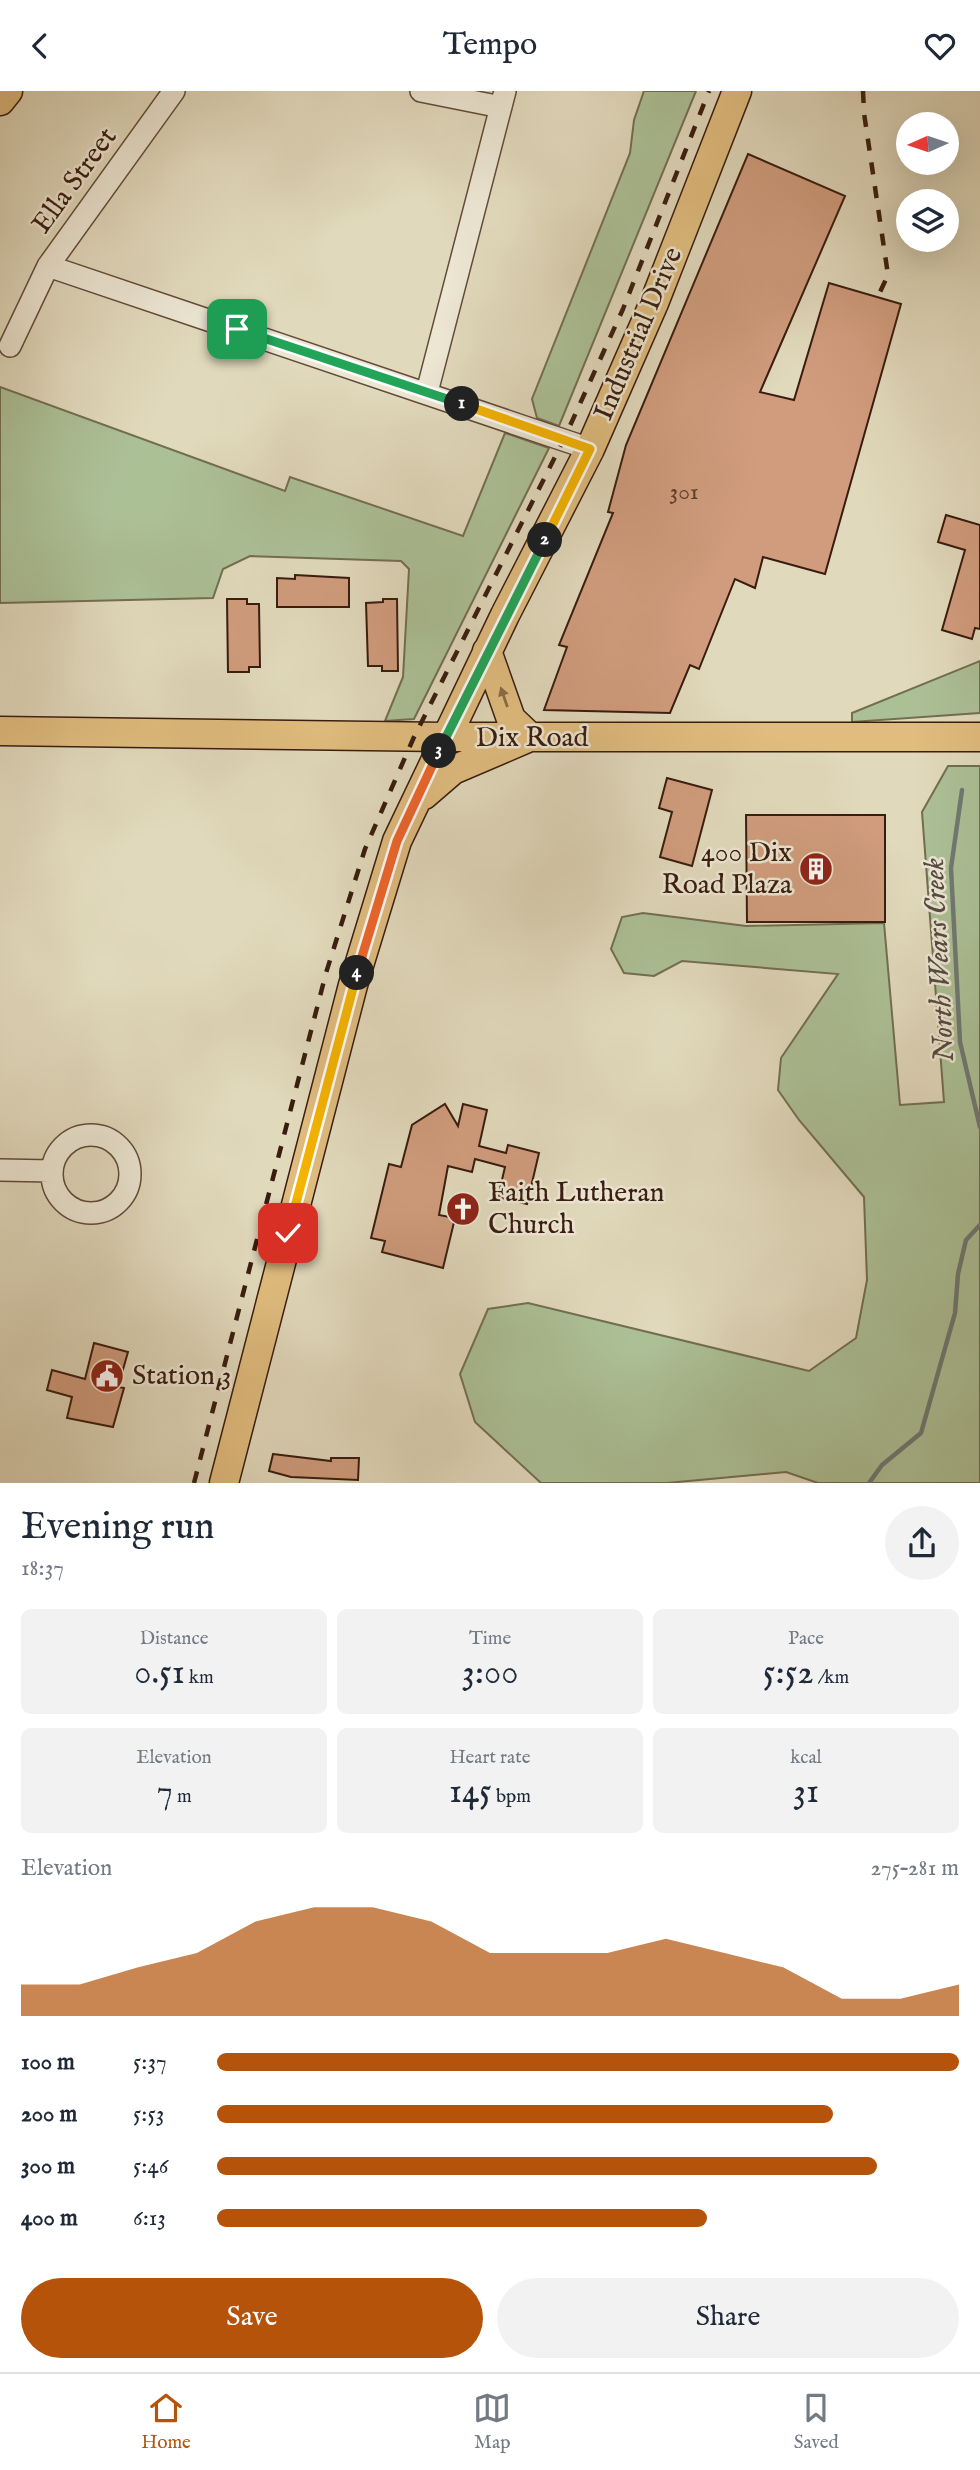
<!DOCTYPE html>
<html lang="en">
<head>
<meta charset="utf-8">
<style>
  body { margin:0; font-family:"IM FELL English",serif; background:#f2f2f3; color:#1f2937; height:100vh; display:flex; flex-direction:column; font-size:26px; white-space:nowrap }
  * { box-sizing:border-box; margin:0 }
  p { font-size:23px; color:#747a83 }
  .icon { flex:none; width:38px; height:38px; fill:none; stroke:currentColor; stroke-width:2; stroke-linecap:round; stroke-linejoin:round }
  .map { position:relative; height:1392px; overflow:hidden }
  .drawer { display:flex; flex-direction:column; background:#fff; flex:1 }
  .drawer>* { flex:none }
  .needle { width:46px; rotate:267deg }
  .controls { position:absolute; left:896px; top:21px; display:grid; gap:14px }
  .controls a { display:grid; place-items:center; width:63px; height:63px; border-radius:50%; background:#fff; box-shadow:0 7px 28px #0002; font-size:35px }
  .pin { position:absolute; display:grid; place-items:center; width:60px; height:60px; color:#fff; margin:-30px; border-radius:14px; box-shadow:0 4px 10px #0006 }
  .km { position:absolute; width:35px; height:35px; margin:-18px; border-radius:50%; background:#222; color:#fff; font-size:19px; line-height:35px; text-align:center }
  .round { display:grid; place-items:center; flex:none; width:74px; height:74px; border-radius:37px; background:#f2f2f3 }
  .head { display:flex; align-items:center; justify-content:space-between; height:119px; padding:0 21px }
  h1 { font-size:38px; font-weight:600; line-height:52px }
  .figures { display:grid; grid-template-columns:repeat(3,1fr); gap:10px; height:119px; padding:7px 21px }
  .figures div { display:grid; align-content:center; border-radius:10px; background:#f2f2f3; text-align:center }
  .figures b { font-size:35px; font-weight:600 }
  .figures small { font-size:19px; font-weight:400 }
  .figures p { font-size:19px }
  .chart { height:196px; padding:14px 21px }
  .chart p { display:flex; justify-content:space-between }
  .chart svg { width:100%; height:126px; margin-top:7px; fill:#b45309; opacity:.7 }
  .button { display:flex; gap:14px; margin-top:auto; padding:14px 21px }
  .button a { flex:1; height:80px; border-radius:42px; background:#b45309; color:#fff; font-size:28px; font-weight:600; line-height:80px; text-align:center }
  .button a+a { background:#f2f2f3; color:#1f2937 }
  ul { padding:0 21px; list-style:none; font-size:23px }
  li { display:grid; grid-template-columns:112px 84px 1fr; align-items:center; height:52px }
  li i { height:18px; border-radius:9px; background:#b45309 }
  header { display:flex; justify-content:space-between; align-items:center; height:91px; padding:0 21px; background:#fff; font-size:32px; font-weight:600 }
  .tabs { display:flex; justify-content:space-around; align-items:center; height:98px; border-top:2px solid #e0e1e3; background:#fff; font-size:19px; color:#747a83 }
  .tabs a { display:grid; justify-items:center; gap:4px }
  .tabs .selected { color:#b45309 }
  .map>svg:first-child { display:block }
</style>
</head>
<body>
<header><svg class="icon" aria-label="back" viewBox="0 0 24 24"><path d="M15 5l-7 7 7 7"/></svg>Tempo<svg class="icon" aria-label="heart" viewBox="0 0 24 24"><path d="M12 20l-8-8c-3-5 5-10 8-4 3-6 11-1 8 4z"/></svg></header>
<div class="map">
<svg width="980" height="1392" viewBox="0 0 980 1392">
  <rect width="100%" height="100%" fill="#e1d9bc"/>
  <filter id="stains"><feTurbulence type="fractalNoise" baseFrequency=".00286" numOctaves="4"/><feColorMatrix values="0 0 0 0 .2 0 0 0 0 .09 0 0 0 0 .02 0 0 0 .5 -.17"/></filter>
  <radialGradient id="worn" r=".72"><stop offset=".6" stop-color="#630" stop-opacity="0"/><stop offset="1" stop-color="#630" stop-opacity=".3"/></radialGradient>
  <path fill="#acc096" stroke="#726e52" stroke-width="2" d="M 644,0 L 696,0 L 559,335 L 537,327 L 532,308 L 630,62 L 634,29 Z
    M 0,296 L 285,400 L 290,386 L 463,445 L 505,342 L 549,357 L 414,628 L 385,630 L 403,586 L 409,478 L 401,470 L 250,465 L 223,478 L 213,507 L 0,512 Z
    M 980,570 L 980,622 L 852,631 L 852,622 Z
    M 948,675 L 980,675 L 980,1392 L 818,1392 L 786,1381 L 667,1392 L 541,1392 L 475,1331 L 460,1283 L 488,1218 L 528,1212 L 809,1280 L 856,1247 L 867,1189 L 864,1106 L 799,1029 L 778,999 L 781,967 L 838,883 L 682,870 L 654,885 L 624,882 L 611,858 L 622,826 L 643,822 L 746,835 L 884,832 L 900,1014 L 944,1011 L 922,721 Z"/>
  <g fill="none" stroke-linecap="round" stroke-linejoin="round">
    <path stroke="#707a73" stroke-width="4.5" d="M 962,699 L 951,777 L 960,951 L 980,1036
      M 869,1392 L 882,1374 L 921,1342 L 955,1222 L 958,1183 L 966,1149 L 980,1134"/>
  </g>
  <path fill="#d09c7d" stroke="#391c0f" stroke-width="2" d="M 748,63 L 845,105 L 760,301 L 794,309 L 829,192 L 901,213 L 825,483 L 763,466 L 755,497 L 735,488 L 699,578 L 690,574 L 670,622 L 544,619 L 567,556 L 559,554 L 613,422 L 608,421 L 626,354 Z
    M 946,424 L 980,434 L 980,538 L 975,537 L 972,548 L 942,539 L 965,459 L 938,451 Z
    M 295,484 L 349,487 L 349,516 L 277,516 L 277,487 L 295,488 Z
    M 227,508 L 247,508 L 247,513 L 259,513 L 260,576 L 249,576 L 249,581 L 228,581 Z
    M 383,508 L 397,508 L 398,580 L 382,580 L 382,575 L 368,575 L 366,512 L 383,511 Z
    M 667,687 L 712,699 L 692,775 L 660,766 L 672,721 L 659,717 Z
    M 746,724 L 885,724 L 885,831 L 747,831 Z
    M 445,1013 L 458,1035 L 463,1013 L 487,1019 L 479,1055 L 506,1062 L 508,1054 L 539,1062 L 527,1113 L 498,1106 L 505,1076 L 475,1068 L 472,1081 L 448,1075 L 439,1124 L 455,1127 L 443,1177 L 382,1161 L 385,1150 L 371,1147 L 389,1073 L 401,1076 L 412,1034 Z
    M 94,1252 L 128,1261 L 118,1296 L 124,1297 L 113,1336 L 67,1327 L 72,1306 L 47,1299 L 52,1279 L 85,1288 Z
    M 273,1363 L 331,1370 L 331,1367 L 359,1367 L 358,1389 L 291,1386 L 269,1380 Z"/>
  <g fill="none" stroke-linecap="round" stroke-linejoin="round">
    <g stroke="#634b3a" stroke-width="24">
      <path id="minor" d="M 421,0 L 501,16
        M 48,175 L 590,358
        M 10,255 L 48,175 L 174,0
        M 427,301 L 505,0
        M52 1083a39 39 0 1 1 78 0a39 39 0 1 1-78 0Z
        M 0,1079 L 52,1080"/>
    </g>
    <g stroke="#391c0f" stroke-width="31">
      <path id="major" d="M 0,10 L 8,0
        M 0,640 L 445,646 L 980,646
        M 424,704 L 453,679 L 530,646 L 511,628 L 487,560
        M 224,1392 L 353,894 L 397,750 L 505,524 L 590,358 L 654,212 L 737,0"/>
    </g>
    <use href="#minor" stroke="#ece6d3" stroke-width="21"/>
    <use href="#major" stroke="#e0bc7e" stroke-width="28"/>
    <path stroke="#391c0f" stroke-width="4.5" stroke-dasharray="12 12" stroke-linecap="butt" d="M 863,0 L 864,22 L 888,184 L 880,201
      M 194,1392 L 326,882 L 365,758 L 414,646 L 564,348 L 623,218 L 709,0"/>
  </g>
  <defs><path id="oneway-solid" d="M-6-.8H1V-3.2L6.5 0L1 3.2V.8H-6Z" transform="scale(1.75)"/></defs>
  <use fill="#8c6c46" href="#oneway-solid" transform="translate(504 606) rotate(-109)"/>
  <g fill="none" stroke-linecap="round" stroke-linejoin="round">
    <g stroke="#fff" stroke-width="14">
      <path id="split-1" d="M 237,238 L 462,313"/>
    </g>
    <g stroke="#fff" stroke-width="14">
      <path id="split-2" d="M 462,313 L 590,358 L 545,449"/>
    </g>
    <g stroke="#fff" stroke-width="14">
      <path id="split-3" d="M 439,660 L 545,449"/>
    </g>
    <g stroke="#fff" stroke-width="14">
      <path id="split-4" d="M 357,882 L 397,750 L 439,660"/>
    </g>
    <g stroke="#fff" stroke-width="14">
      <path id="split-5" d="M 288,1142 L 357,882"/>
    </g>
    <use href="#split-1" stroke="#22a559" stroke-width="9"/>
    <use href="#split-2" stroke="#f5b400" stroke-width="9"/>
    <use href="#split-3" stroke="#22a559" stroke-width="9"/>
    <use href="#split-4" stroke="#f0652b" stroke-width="9"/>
    <use href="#split-5" stroke="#f5b400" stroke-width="9"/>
  </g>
  <defs>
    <g id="building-disc" transform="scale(1.75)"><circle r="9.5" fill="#8f2418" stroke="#ece6d3"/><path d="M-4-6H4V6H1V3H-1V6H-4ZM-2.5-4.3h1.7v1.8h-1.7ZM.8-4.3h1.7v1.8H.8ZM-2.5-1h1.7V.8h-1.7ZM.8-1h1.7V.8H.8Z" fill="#fff"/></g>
    <g id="church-disc" transform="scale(1.75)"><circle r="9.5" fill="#8f2418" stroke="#ece6d3"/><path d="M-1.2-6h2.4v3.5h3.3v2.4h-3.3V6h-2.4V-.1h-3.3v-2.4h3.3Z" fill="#fff"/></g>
    <g id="civic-disc" transform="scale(1.75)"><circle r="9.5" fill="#8f2418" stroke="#ece6d3"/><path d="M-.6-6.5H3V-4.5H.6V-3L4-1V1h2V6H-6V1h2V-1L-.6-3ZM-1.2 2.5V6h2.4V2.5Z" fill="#fff"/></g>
  </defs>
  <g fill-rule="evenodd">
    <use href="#building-disc" x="816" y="778"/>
    <use href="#church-disc" x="463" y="1118"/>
    <use href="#civic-disc" x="107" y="1285"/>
  </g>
  <g text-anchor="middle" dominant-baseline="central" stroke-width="5" stroke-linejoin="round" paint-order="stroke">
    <g font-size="24" fill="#5f3c2a">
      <text x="684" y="401">301</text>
    </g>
    <g font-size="28" fill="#391c0f" stroke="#ece6d3">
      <text transform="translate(75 90) rotate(-54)">Ella Street</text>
      <text transform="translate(639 243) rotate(-67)">Industrial Drive</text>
      <text x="532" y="647">Dix Road</text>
    </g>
    <g font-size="28" fill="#391c0f" stroke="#ece6d3" text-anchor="start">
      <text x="792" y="762" text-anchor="end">400 Dix<tspan x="792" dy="32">Road Plaza</tspan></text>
      <text x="488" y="1102">Faith Lutheran<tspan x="488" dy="32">Church</tspan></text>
      <text x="132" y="1285">Station 3</text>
    </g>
    <g font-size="30" font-style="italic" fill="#554b41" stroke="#ece6d3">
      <text transform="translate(940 869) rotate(-93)">North Wears Creek</text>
    </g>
  </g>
  <rect width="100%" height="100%" filter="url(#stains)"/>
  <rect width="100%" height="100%" fill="url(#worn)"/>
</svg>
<div class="controls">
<a><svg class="needle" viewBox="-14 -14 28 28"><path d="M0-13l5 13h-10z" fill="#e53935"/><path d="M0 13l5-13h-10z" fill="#747a83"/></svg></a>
<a><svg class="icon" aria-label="layers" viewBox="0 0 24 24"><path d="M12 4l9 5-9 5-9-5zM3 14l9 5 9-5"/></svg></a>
</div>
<div class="pin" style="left:237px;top:238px;background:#1e9e55"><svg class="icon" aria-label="arrive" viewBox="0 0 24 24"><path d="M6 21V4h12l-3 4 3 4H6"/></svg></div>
<div class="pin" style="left:288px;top:1142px;background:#d93025"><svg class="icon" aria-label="check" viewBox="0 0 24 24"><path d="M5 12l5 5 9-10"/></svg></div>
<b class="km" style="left:462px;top:313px">1</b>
<b class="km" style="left:545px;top:449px">2</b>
<b class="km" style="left:439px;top:660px">3</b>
<b class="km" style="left:357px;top:882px">4</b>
</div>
<section class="drawer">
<div class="head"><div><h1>Evening run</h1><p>18:37</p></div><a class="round"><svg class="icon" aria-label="share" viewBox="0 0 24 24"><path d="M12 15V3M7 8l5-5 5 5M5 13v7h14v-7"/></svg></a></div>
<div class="figures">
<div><p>Distance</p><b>0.51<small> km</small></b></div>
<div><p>Time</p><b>3:00</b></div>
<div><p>Pace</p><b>5:52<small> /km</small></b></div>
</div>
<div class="figures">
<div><p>Elevation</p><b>7<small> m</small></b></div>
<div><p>Heart rate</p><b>145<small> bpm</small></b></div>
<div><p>kcal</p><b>31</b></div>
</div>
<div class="chart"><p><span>Elevation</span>275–281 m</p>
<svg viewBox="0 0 160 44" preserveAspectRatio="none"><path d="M0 44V33L10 33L20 27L30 22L40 11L50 6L60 6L70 11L80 22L90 22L100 22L110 17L120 22L130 27L140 38L150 38L160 33V44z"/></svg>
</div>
<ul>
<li><b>100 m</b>5:37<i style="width:100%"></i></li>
<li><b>200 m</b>5:53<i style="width:83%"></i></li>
<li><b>300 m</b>5:46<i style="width:89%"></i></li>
<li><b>400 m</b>6:13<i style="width:66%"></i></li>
</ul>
<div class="button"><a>Save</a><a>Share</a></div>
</section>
<nav class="tabs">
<a class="selected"><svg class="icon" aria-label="home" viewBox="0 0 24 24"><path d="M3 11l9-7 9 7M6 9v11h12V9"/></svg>Home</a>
<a><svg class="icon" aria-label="map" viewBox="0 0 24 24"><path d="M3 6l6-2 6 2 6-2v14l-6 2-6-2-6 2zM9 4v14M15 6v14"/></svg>Map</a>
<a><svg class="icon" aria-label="saved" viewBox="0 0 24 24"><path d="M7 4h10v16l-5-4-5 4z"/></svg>Saved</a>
</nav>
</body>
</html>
